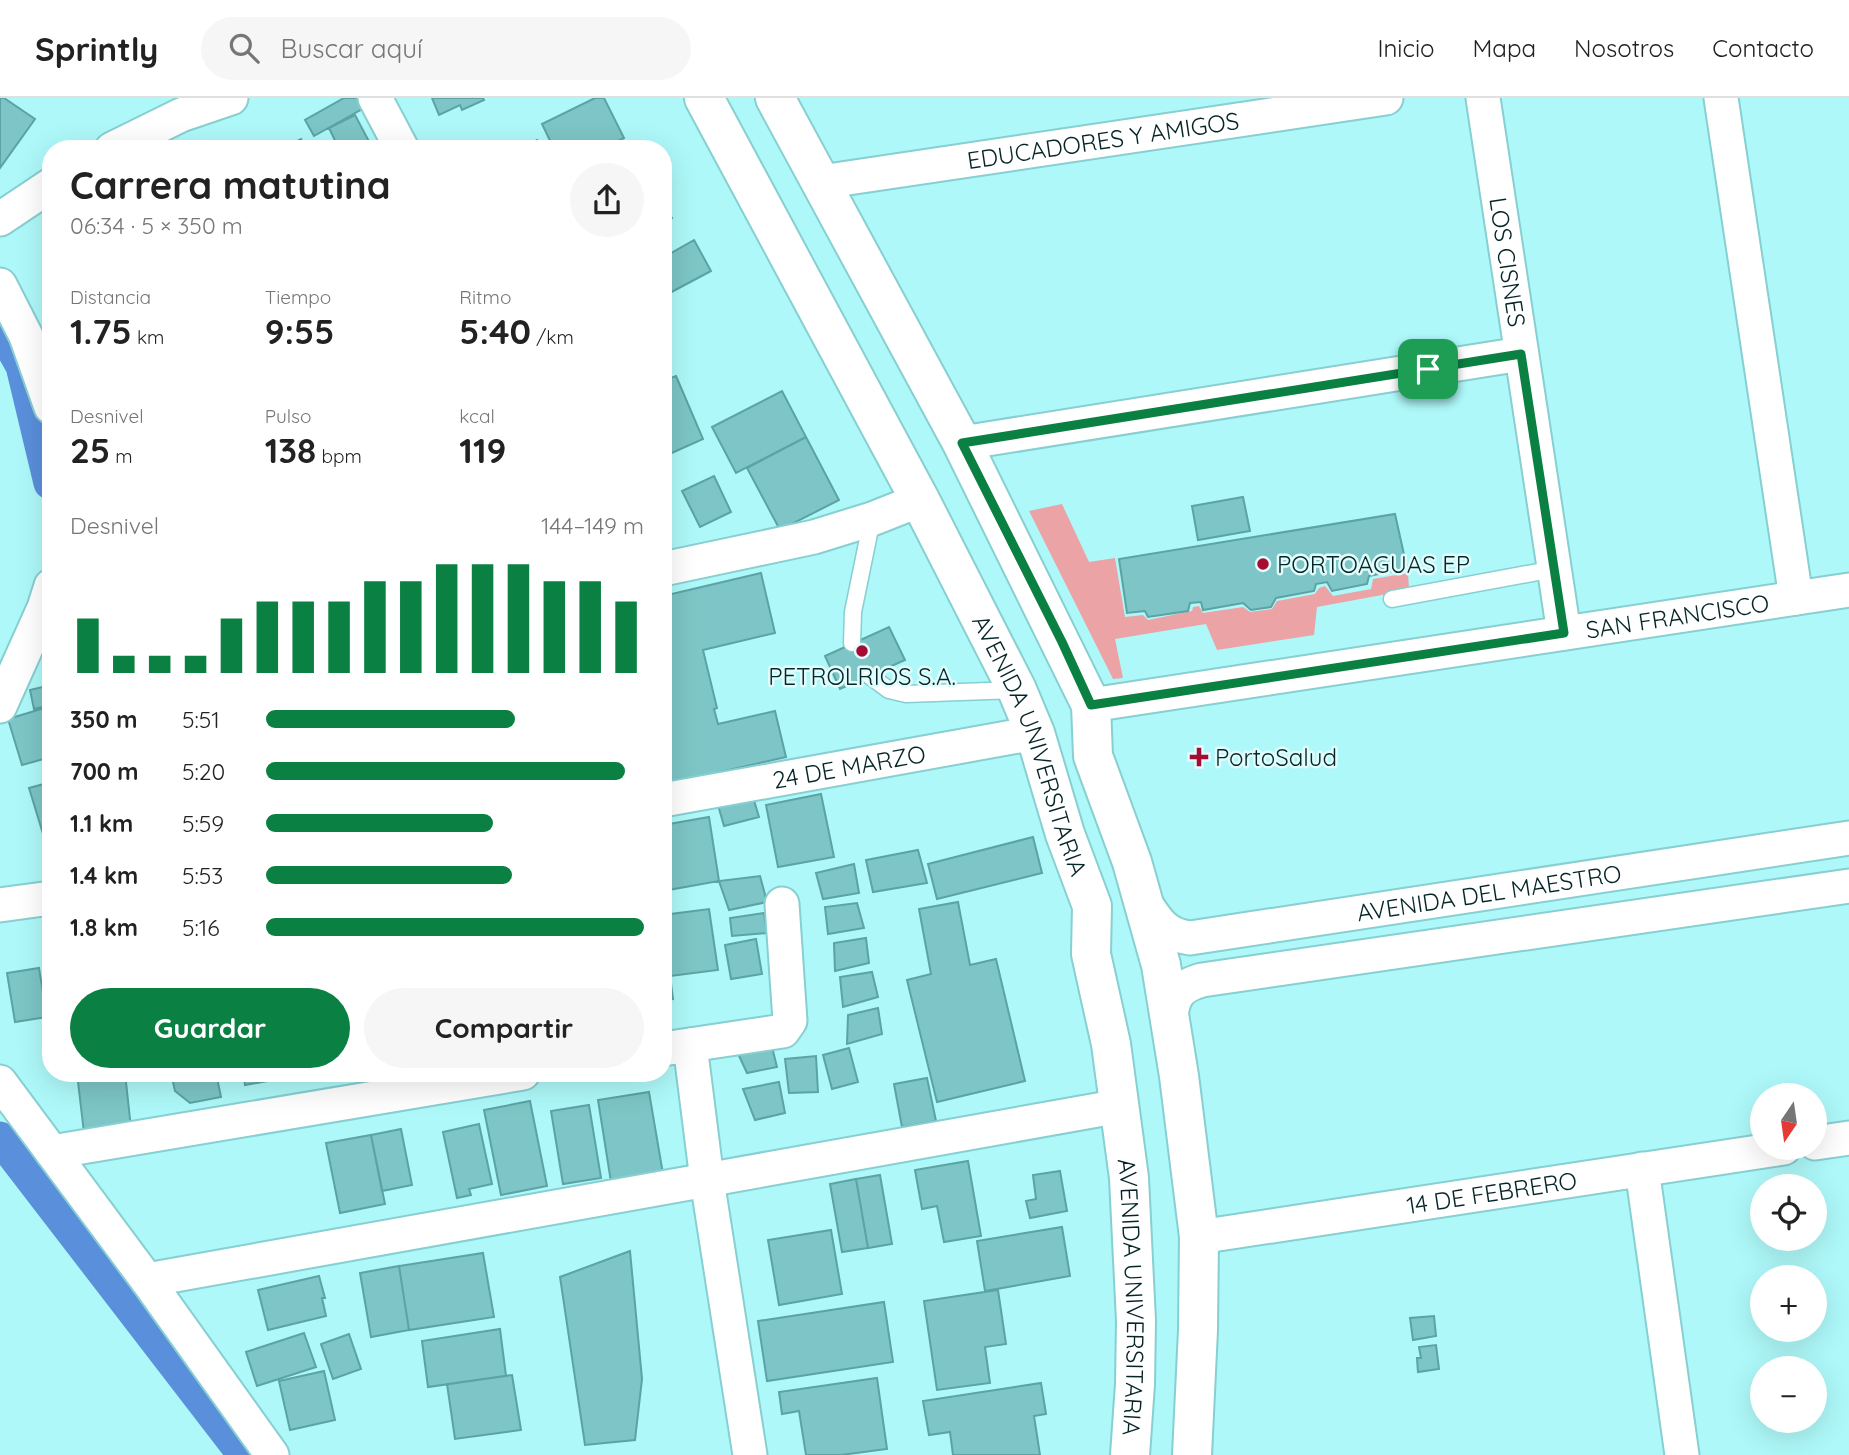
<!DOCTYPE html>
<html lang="es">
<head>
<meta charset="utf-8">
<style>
  body { margin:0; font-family:Quicksand,sans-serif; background:#f6f6f6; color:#222; height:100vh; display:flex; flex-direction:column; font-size:26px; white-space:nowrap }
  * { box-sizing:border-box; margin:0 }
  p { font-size:23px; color:#767676 }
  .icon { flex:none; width:38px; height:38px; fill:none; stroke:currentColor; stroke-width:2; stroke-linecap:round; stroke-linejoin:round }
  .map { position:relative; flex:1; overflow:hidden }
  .panel { position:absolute; left:42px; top:42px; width:630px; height:942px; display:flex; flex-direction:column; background:#fff; border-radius:28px; box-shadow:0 7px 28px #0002 }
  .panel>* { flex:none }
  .needle { width:46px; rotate:193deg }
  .tools { position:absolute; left:1750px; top:985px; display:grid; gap:14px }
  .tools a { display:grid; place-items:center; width:77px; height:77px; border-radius:50%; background:#fff; box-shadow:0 7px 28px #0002; font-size:35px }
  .pin { position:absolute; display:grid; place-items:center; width:60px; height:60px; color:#fff; margin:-30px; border-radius:14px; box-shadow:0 4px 10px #0006 }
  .round { display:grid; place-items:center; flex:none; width:74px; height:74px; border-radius:37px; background:#f6f6f6 }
  .summary { display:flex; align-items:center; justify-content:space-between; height:119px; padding:0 28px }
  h1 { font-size:38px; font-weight:800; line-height:52px }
  .figures { display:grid; grid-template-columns:repeat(3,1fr); gap:10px; height:119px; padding:7px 28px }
  .figures div { display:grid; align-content:center }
  .figures b { font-size:35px; font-weight:800 }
  .figures small { font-size:19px; font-weight:400 }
  .figures p { font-size:19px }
  .chart { height:196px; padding:14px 28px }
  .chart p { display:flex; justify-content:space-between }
  .chart svg { width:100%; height:126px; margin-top:7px; stroke:#0b8043; stroke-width:6 }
  .cta { display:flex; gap:14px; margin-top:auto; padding:14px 28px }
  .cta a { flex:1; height:80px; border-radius:42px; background:#0b8043; color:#fff; font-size:28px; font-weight:800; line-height:80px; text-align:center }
  .cta a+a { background:#f6f6f6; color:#222 }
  ul { padding:0 28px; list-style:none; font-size:23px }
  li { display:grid; grid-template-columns:112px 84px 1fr; align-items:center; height:52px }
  li i { height:18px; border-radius:9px; background:#0b8043 }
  header { display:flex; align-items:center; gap:42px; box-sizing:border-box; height:98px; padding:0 35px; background:#fff; border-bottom:2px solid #e0e0e0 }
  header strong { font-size:33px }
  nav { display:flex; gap:38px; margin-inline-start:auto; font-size:24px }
  .search { width:490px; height:63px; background:#f6f6f6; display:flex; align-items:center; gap:18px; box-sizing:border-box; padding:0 24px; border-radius:38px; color:#767676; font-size:26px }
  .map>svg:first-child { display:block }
</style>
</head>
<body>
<header>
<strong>Sprintly</strong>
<div class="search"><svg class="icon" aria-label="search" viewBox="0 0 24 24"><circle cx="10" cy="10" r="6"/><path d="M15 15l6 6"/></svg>Buscar aquí</div>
<nav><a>Inicio</a><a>Mapa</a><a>Nosotros</a><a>Contacto</a></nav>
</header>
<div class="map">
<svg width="1849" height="1357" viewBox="0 0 1849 1357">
  <rect width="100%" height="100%" fill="#aef8f9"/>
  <path fill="#eba3a5" d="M 1062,406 L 1089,464 L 1115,460 L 1125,519 L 1143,517 L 1148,522 L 1192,513 L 1193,509 L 1199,508 L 1203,515 L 1243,509 L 1250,514 L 1272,511 L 1277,503 L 1315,496 L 1319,490 L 1325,488 L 1333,498 L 1371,491 L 1373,481 L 1408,475 L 1409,492 L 1317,509 L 1314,537 L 1217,552 L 1206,526 L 1115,541 L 1123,580 L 1113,581 L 1029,413 Z"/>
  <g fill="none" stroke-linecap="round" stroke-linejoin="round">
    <path stroke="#5a8fdb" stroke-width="33" d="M 0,229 L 22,268 L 50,385
      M 0,1040 L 244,1357"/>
  </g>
  <path fill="#7dc5c6" stroke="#5ba3a4" stroke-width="2" d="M 0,0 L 4,0 L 35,21 L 0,70 Z
    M 344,0 L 359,0 L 364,10 L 314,38 L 305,22 Z
    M 432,0 L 483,0 L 484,2 L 462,12 L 460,7 L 439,17 Z
    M 595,0 L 604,0 L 624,40 L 602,51 L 554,51 L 542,26 Z
    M 355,17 L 373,51 L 339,51 L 329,30 Z
    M 301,41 L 306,51 L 281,51 Z
    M 537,42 L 541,51 L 519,51 Z
    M 663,104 L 672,120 L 663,125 Z
    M 694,142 L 711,173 L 664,198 L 663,149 L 667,147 L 671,155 Z
    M 676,278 L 703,341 L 663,359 L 663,283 Z
    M 782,293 L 806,339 L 736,375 L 712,329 Z
    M 806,339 L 839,402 L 780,432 L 747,370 Z
    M 714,378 L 731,414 L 700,429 L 682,393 Z
    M 1243,399 L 1250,433 L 1198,442 L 1192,408 Z
    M 1395,416 L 1407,470 L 1369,478 L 1367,486 L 1332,493 L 1327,484 L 1316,486 L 1314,493 L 1276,500 L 1271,509 L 1251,512 L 1243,505 L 1203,512 L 1201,504 L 1190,505 L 1188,513 L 1148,519 L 1145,513 L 1127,515 L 1119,461 Z
    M 761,475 L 775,535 L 703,552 L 717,610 L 714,611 L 718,626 L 775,613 L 786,659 L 663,687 L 663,498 Z
    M 889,529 L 905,562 L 840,591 L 825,558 Z
    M 51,587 L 51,607 L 34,611 L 30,592 Z
    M 51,608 L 51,659 L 22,667 L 8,621 Z
    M 51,684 L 51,762 L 29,690 Z
    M 821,696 L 834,759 L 778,769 L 766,707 Z
    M 753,699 L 759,719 L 724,728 L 718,707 Z
    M 709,719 L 719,783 L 663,793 L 663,727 Z
    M 1033,739 L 1042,775 L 937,801 L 928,766 Z
    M 918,752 L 927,785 L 873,794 L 866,762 Z
    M 854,766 L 859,795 L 823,801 L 816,775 Z
    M 760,778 L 767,804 L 729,812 L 719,783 Z
    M 958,804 L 970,867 L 996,861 L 1025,983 L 937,1004 L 907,882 L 931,876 L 919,811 Z
    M 857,805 L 864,830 L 828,836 L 825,809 Z
    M 709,811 L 718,872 L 670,878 L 673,901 L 663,902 L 663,817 Z
    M 764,815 L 767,835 L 732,838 L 730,820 Z
    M 866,840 L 869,865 L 835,873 L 834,845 Z
    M 756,841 L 762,876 L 731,881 L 725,847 Z
    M 39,870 L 47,919 L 15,924 L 7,875 Z
    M 872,874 L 878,899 L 843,909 L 840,879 Z
    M 878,910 L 882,936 L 847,946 L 848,917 Z
    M 770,941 L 777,969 L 747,975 L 734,947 Z
    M 849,950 L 858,984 L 832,991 L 823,957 Z
    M 816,958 L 818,994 L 789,995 L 785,961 Z
    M 77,975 L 125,975 L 131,1030 L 84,1035 Z
    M 171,975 L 216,975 L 221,999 L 190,1005 L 175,993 Z
    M 243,975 L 289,975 L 290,979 L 245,987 Z
    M 927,980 L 936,1023 L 902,1029 L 894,986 Z
    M 779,984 L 785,1015 L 755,1022 L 743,991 Z
    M 649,994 L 663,1076 L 611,1084 L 598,1002 Z
    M 530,1003 L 547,1088 L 501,1097 L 484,1012 Z
    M 589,1007 L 601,1080 L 563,1086 L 551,1013 Z
    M 479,1026 L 492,1086 L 469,1091 L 471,1097 L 457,1100 L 443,1034 Z
    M 401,1031 L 412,1087 L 382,1093 L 371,1037 Z
    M 371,1037 L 385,1106 L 340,1115 L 326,1045 Z
    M 968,1063 L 981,1138 L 944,1144 L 937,1108 L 922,1111 L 915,1072 Z
    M 1060,1073 L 1067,1113 L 1030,1120 L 1026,1103 L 1036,1101 L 1033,1077 Z
    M 880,1077 L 892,1146 L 868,1150 L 856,1081 Z
    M 856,1081 L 868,1150 L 842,1154 L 830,1086 Z
    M 1062,1129 L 1070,1178 L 985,1193 L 977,1143 Z
    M 831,1132 L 842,1196 L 779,1207 L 768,1142 Z
    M 630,1153 L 642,1281 L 635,1342 L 585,1347 L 560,1179 Z
    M 483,1155 L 494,1219 L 409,1232 L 399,1168 Z
    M 399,1168 L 409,1232 L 371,1239 L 360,1175 Z
    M 319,1178 L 325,1200 L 322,1200 L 326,1218 L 268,1232 L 258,1192 Z
    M 998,1192 L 1006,1246 L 985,1249 L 990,1285 L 937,1292 L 924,1203 Z
    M 884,1204 L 893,1264 L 767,1283 L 758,1223 Z
    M 1434,1218 L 1436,1238 L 1413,1242 L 1410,1220 Z
    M 500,1231 L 506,1278 L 428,1289 L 422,1243 Z
    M 304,1235 L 316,1269 L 257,1288 L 246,1254 Z
    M 349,1236 L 361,1271 L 333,1281 L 321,1246 Z
    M 1436,1247 L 1439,1271 L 1418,1274 L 1417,1260 L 1421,1260 L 1419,1249 Z
    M 324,1273 L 335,1322 L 290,1332 L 279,1283 Z
    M 512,1277 L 521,1332 L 455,1341 L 447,1286 Z
    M 877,1280 L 887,1351 L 841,1357 L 806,1357 L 799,1313 L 782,1316 L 779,1294 Z
    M 1041,1285 L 1046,1316 L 1034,1318 L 1040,1357 L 953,1357 L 950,1334 L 929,1337 L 923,1303 Z"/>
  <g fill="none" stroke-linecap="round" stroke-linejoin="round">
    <g stroke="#87cfd1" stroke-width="19">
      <path id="service" d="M 1392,501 L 1554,471
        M 852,545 L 853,514 L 872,421
        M 870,578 L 889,592 L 906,596 L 1016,592"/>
    </g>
    <g stroke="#87cfd1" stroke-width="37">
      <g id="minor">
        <path d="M 375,0 L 402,51"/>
        <path id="s1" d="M 1483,0 L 1564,535"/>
        <path d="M 1721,0 L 1796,500"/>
        <path d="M 112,51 L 181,17 L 231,0"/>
        <path id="s2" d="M 821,84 L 1386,0"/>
        <path d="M 0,121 L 51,87"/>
        <path d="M 0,187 L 26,238 L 51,309"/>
        <path d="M 962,345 L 1521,256"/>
        <path d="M 663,471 L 814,439 L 872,421 L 920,402"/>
        <path id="s3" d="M 1091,607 L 1849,492"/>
        <path d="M 0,608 L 44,510 L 51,488"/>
        <path id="s4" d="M 663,702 L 1035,635"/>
        <path id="s5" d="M 1144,803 C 1157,823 1165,837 1190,840 L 1849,740"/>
        <path d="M 0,807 L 51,800"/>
        <path d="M 1170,924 C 1173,899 1177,889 1202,882 L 1849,788"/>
        <path d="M 690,947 L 707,1082 L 750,1357"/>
        <path d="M 663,951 L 783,933 L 790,923 L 782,806"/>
        <path d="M 0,984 L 147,1182 L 272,1357"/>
        <path d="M 1815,1045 L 1849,1040"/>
        <path d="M 52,1054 L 523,975"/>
        <path d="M 1642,1071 L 1682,1357"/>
        <path id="s6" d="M 1199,1139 L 1784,1050"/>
        <path d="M 147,1182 L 1120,1008"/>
      </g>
    </g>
    <g stroke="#87cfd1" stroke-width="42">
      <g id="primary">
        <path id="s7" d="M 704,0 L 920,402 L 1017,592 L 1035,635 L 1065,736 L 1092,808 L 1091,856 L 1111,946 L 1129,1080 L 1136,1223 L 1135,1286 L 1130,1357"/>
        <path d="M 775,0 L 962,345 L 1091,607 L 1093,658 L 1132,764 L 1161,867 L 1179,978 L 1199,1139 L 1198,1232 L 1192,1357"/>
      </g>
    </g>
    <use href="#service" stroke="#fff" stroke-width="16"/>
    <use href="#minor" stroke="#fff" stroke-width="33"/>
    <use href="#primary" stroke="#fff" stroke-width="38"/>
  </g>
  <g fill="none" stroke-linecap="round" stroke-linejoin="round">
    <g stroke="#fff" stroke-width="14">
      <path id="route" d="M 1521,256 L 1564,535 L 1091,607 L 1062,544 L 962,345 Z"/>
    </g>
    <use href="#route" stroke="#0b8043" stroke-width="9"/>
  </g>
  <g fill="#a60c32" stroke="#e0fcfc" stroke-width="2.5">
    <circle cx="1263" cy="466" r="7"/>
    <circle cx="862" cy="553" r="7"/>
    <path d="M1195.5 648.5h7v7h7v7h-7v7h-7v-7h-7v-7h7z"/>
  </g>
  <g text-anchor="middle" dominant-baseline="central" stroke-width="5" stroke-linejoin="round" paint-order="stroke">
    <g font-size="24" fill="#062526" stroke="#e0fcfc">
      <text stroke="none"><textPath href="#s2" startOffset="285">EDUCADORES Y AMIGOS</textPath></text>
      <text stroke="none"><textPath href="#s1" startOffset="166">LOS CISNES</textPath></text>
      <text stroke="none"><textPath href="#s3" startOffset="593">SAN FRANCISCO</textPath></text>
      <text stroke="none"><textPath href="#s7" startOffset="726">AVENIDA UNIVERSITARIA</textPath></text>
      <text stroke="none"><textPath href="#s4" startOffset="189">24 DE MARZO</textPath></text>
      <text stroke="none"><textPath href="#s5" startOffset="364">AVENIDA DEL MAESTRO</textPath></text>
      <text stroke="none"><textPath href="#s6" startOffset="296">14 DE FEBRERO</textPath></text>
      <text stroke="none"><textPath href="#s7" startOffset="1293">AVENIDA UNIVERSITARIA</textPath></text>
    </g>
    <g font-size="24" fill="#062526" stroke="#e0fcfc" text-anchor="start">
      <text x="1277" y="466">PORTOAGUAS EP</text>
      <text x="862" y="578" text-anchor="middle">PETROLRIOS S.A.</text>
      <text x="1215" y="659">PortoSalud</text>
    </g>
  </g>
</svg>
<div class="tools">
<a><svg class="needle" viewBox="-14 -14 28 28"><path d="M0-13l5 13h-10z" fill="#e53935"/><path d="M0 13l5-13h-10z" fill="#767676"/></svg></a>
<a><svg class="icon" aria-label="locate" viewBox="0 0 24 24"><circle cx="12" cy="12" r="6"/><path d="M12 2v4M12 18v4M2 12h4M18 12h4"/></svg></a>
<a>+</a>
<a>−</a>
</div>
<div class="pin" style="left:1428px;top:271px;background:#1e9e55"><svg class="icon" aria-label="arrive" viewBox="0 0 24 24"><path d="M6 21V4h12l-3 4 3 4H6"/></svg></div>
<section class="panel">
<div class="summary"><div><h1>Carrera matutina</h1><p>06:34 · 5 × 350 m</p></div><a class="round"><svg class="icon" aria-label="share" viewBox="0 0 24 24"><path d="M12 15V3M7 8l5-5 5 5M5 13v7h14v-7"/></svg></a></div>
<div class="figures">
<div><p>Distancia</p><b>1.75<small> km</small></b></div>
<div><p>Tiempo</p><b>9:55</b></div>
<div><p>Ritmo</p><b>5:40<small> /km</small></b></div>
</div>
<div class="figures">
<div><p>Desnivel</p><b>25<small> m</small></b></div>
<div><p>Pulso</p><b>138<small> bpm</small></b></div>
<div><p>kcal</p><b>119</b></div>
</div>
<div class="chart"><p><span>Desnivel</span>144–149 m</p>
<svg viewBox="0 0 160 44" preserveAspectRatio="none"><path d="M5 44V25M15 44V38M25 44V38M35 44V38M45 44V25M55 44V19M65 44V19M75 44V19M85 44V12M95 44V12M105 44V6M115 44V6M125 44V6M135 44V12M145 44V12M155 44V19"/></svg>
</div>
<ul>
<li><b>350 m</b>5:51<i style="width:66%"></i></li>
<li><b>700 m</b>5:20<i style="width:95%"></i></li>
<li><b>1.1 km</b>5:59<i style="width:60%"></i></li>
<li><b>1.4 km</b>5:53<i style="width:65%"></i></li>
<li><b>1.8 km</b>5:16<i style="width:100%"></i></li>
</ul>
<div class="cta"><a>Guardar</a><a>Compartir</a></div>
</section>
</div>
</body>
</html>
